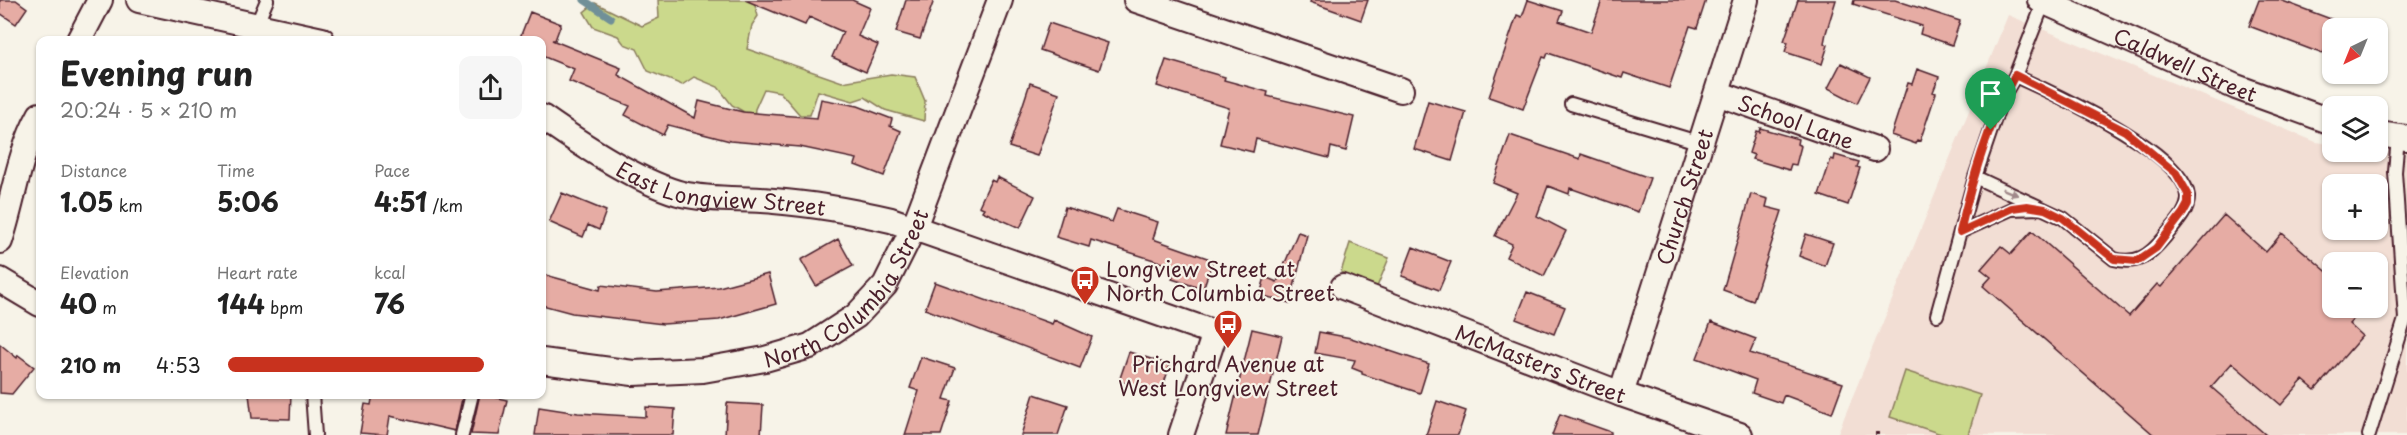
<!DOCTYPE html>
<html lang="en">
<head>
<meta charset="utf-8">
<style>
  body { margin:0; font-family:"Playpen Sans",sans-serif; background:#f6f6f6; color:#222; height:100vh; display:flex; flex-direction:column; font-size:22px; white-space:nowrap }
  * { box-sizing:border-box; margin:0 }
  p { font-size:20px; color:#767676 }
  .icon { flex:none; width:33px; height:33px; fill:none; stroke:currentColor; stroke-width:2; stroke-linecap:round; stroke-linejoin:round }
  .map { position:relative; flex:1; overflow:hidden }
  .sheet { position:absolute; left:36px; top:36px; width:510px; height:363px; display:flex; flex-direction:column; background:#fff; border-radius:12px; box-shadow:0 2px 4px #0004 }
  .sheet>* { flex:none }
  .needle { width:39px; rotate:223deg }
  .tools { position:absolute; left:2322px; top:18px; display:grid; gap:12px }
  .tools a { display:grid; place-items:center; width:66px; height:66px; border-radius:12px; background:#fff; box-shadow:0 2px 4px #0004; font-size:30px }
  .pin { position:absolute; display:grid; place-items:center; width:51px; height:51px; color:#fff; margin:-62px -26px; border-radius:50% 50% 50% 0; rotate:-45deg; box-shadow:0 0 6px #0007 }
  .pin .icon { rotate:45deg }
  .round { display:grid; place-items:center; flex:none; width:63px; height:63px; border-radius:12px; background:#f6f6f6 }
  .headline { display:flex; align-items:center; justify-content:space-between; height:102px; padding:0 24px }
  h1 { font-size:33px; font-weight:700; line-height:45px }
  .stats { display:grid; grid-template-columns:repeat(3,1fr); gap:9px; height:102px; padding:6px 24px }
  .stats div { display:grid; align-content:center }
  .stats b { font-size:26px; font-weight:700 }
  .stats small { font-size:16px; font-weight:400 }
  .stats p { font-size:16px }
  ul { padding:0 24px; list-style:none; font-size:20px }
  li { display:grid; grid-template-columns:96px 72px 1fr; align-items:center; height:45px }
  li i { height:15px; border-radius:8px; background:#c8321e }
  .map>svg:first-child { display:block }
</style>
</head>
<body>
<div class="map">
<svg width="2407" height="435" viewBox="0 0 2407 435">
  <rect width="100%" height="100%" fill="#f7f3e8"/>
  <filter id="ink" filterUnits="userSpaceOnUse"><feTurbulence type="fractalNoise" baseFrequency=".0167" numOctaves="2"/><feDisplacementMap in="SourceGraphic" scale="12" xChannelSelector="R" yChannelSelector="G"/><feConvolveMatrix kernelMatrix="1 2 1 2 8 2 1 2 1" color-interpolation-filters="sRGB"/></filter>
  <g filter="url(#ink)">
    <path fill="#f2ded4" fill-rule="evenodd" d="M 2008,15 L 2316,142 L 2332,144 L 2332,152 L 2378,152 L 2378,149 L 2407,152 L 2407,435 L 1837,435 ZM 2332,184 L 2378,184 L 2378,230 L 2332,230 ZM 2332,262 L 2378,262 L 2378,308 L 2332,308 Z"/>
    <path fill="#cbd98c" stroke="#8a7c5c" stroke-width="1.5" d="M 658,0 L 749,0 L 754,2 L 758,16 L 752,25 L 747,49 L 842,82 L 891,74 L 915,77 L 925,101 L 924,121 L 885,110 L 865,97 L 853,101 L 818,91 L 810,115 L 800,115 L 780,92 L 764,89 L 755,109 L 753,125 L 743,122 L 744,112 L 732,105 L 718,87 L 694,77 L 682,85 L 648,71 L 637,49 L 624,44 L 618,36 L 593,27 L 584,12 L 595,3 L 642,26 L 659,18 Z
      M 1350,243 L 1389,258 L 1377,287 L 1341,272 Z
      M 1905,371 L 1980,395 L 1968,435 L 1944,435 L 1890,417 Z"/>
    <g fill="none" stroke-linecap="round" stroke-linejoin="round">
      <path stroke="#709098" stroke-width="7" d="M 584,0 L 611,18"/>
    </g>
    <path fill="#e6aca4" stroke="#4a1f2b" stroke-width="1.5" d="M 0,0 L 16,0 L 27,8 L 16,24 L 0,13 Z
      M 745,0 L 852,0 L 870,8 L 858,36 L 878,45 L 866,72 L 832,57 L 843,32 L 809,17 L 805,25 Z
      M 906,0 L 934,0 L 920,39 L 896,32 Z
      M 1311,0 L 1368,0 L 1361,20 L 1310,2 Z
      M 1528,0 L 1563,11 L 1559,21 L 1591,32 L 1602,0 L 1706,0 L 1697,28 L 1690,26 L 1669,88 L 1624,73 L 1622,78 L 1548,53 L 1546,58 L 1543,57 L 1523,109 L 1489,97 L 1517,15 L 1522,17 Z
      M 1798,0 L 1836,0 L 1826,33 L 1824,43 L 1828,45 L 1822,64 L 1785,52 L 1788,42 L 1784,41 Z
      M 1854,0 L 1895,0 L 1960,21 L 1952,45 L 1920,34 L 1922,26 L 1853,4 Z
      M 2259,0 L 2280,0 L 2336,21 L 2323,54 L 2249,26 Z
      M 530,12 L 561,24 L 555,40 L 552,40 L 621,68 L 618,75 L 695,118 L 699,101 L 743,112 L 817,118 L 821,99 L 858,106 L 892,119 L 890,126 L 901,131 L 884,176 L 855,165 L 857,159 L 800,147 L 730,141 L 668,125 L 663,135 L 625,115 L 630,106 L 569,81 L 574,69 L 542,56 L 542,40 L 519,40 Z
      M 1049,23 L 1108,43 L 1099,70 L 1040,50 Z
      M 1166,60 L 1225,77 L 1224,80 L 1268,92 L 1267,96 L 1354,117 L 1346,151 L 1331,147 L 1329,158 L 1256,139 L 1253,152 L 1220,144 L 1229,108 L 1157,86 Z
      M 1841,63 L 1870,77 L 1857,103 L 1828,88 Z
      M 1917,69 L 1939,77 L 1933,92 L 1936,93 L 1920,141 L 1917,140 L 1916,144 L 1891,135 L 1908,83 L 1912,84 Z
      M 1030,83 L 1059,93 L 1037,156 L 1009,147 Z
      M 1428,101 L 1466,112 L 1452,161 L 1414,149 Z
      M 1760,128 L 1798,139 L 1797,144 L 1801,146 L 1796,165 L 1791,164 L 1789,170 L 1752,159 L 1754,155 L 1749,153 L 1756,131 L 1759,132 Z
      M 1510,135 L 1580,159 L 1581,154 L 1650,178 L 1638,212 L 1570,188 L 1569,194 L 1548,186 L 1537,216 L 1566,231 L 1544,276 L 1506,257 L 1512,244 L 1495,236 L 1517,193 L 1493,183 Z
      M 1835,155 L 1859,162 L 1857,167 L 1860,168 L 1848,205 L 1819,195 L 1831,159 L 1834,160 Z
      M 997,177 L 1035,196 L 1020,228 L 982,211 L 984,208 L 979,206 L 991,180 L 995,182 Z
      M 562,193 L 606,211 L 599,230 L 588,225 L 583,237 L 549,222 Z
      M 1751,194 L 1768,199 L 1766,207 L 1782,211 L 1753,301 L 1723,290 Z
      M 1065,207 L 1112,222 L 1117,209 L 1158,222 L 1153,239 L 1213,260 L 1203,289 L 1172,279 L 1176,267 L 1091,240 L 1089,247 L 1056,237 Z
      M 2224,215 L 2266,252 L 2282,233 L 2332,276 L 2332,308 L 2364,308 L 2349,324 L 2362,336 L 2315,390 L 2303,380 L 2281,405 L 2232,363 L 2211,387 L 2266,435 L 2154,435 L 1983,286 L 1991,277 L 1981,269 L 2001,246 L 2011,254 L 2032,231 L 2129,316 L 2157,284 L 2161,287 Z
      M 1298,232 L 1307,235 L 1290,303 L 1260,295 L 1265,277 L 1277,282 Z
      M 1806,234 L 1833,243 L 1825,266 L 1799,256 Z
      M 838,239 L 853,266 L 816,286 L 801,260 Z
      M 1413,247 L 1451,262 L 1439,290 L 1402,276 Z
      M 542,274 L 600,290 L 601,285 L 657,292 L 719,287 L 768,274 L 776,304 L 719,320 L 663,324 L 572,313 L 542,305 Z
      M 935,282 L 1052,324 L 1054,320 L 1092,337 L 1080,368 L 925,309 Z
      M 1527,292 L 1565,307 L 1554,334 L 1516,319 Z
      M 1711,322 L 1756,339 L 1750,353 L 1843,383 L 1832,413 L 1784,395 L 1781,403 L 1752,393 L 1756,380 L 1697,358 Z
      M 1252,329 L 1282,336 L 1272,378 L 1258,435 L 1226,435 Z
      M 1319,332 L 1351,338 L 1429,364 L 1420,393 L 1362,374 L 1362,372 L 1352,368 L 1355,360 L 1315,353 Z
      M 0,344 L 17,358 L 18,355 L 34,367 L 12,394 L 0,393 Z
      M 1129,352 L 1170,365 L 1160,395 L 1119,381 Z
      M 921,357 L 955,368 L 944,399 L 952,401 L 941,435 L 905,435 L 919,391 L 910,388 Z
      M 249,394 L 291,394 L 290,419 L 252,418 Z
      M 373,394 L 463,394 L 455,431 L 390,416 L 387,435 L 360,433 L 365,404 L 371,405 Z
      M 480,394 L 507,400 L 499,435 L 471,434 Z
      M 1034,394 L 1068,405 L 1058,435 L 1021,435 Z
      M 1437,401 L 1466,411 L 1458,435 L 1426,435 Z
      M 727,403 L 763,405 L 761,435 L 725,435 Z
      M 539,407 L 578,413 L 646,417 L 646,407 L 675,409 L 673,435 L 535,435 Z
      M 1560,414 L 1611,432 L 1611,435 L 1552,435 Z"/>
    <g fill="none" stroke-linecap="round" stroke-linejoin="round">
      <g stroke="#4a1f2b" stroke-width="16">
        <path id="service" d="M 256,26 L 267,0
          M 1571,104 L 1701,143
          M 1975,177 L 2063,218 L 2114,259 C 2137,265 2149,256 2164,238 C 2173,226 2189,212 2188,196 C 2183,152 2053,93 2015,76
          M 1960,232 L 2011,209 L 2040,208
          M 1937,315 L 1975,177 L 2002,98 L 2015,76 L 2044,2
          M 312,394 L 315,435
          M 462,435 L 472,394
          M 2369,435 L 2405,319 L 2395,172 L 2398,137"/>
      </g>
      <g stroke="#4a1f2b" stroke-width="28">
        <g id="minor">
          <path d="M 139,0 L 322,40"/>
          <path d="M 1136,0 L 1401,90"/>
          <path id="s1" d="M 2040,0 L 2236,87 L 2332,122"/>
          <path d="M 79,40 L 100,0"/>
          <path id="s2" d="M 1717,93 L 1875,149"/>
          <path id="s3" d="M 542,117 C 579,143 639,183 682,194 C 713,201 743,198 774,201 C 813,204 852,211 891,220 L 1215,333 L 1181,435"/>
          <path d="M 2378,134 L 2407,138"/>
          <path d="M 0,241 C 14,199 18,155 40,115"/>
          <path d="M 0,280 L 40,304"/>
          <path id="s4" d="M 1343,287 L 1621,394 L 1740,435"/>
          <path id="s5" d="M 542,361 L 633,373 L 703,370 L 765,359 L 810,346 L 856,316 L 885,285 L 914,227 L 1000,0"/>
          <path id="s6" d="M 1621,394 L 1746,0"/>
        </g>
      </g>
      <path stroke="#4a1f2b" stroke-width="4" stroke-dasharray="4.5 4.5" stroke-linecap="butt" d="M 1877,435 L 1877,432"/>
      <use href="#service" stroke="#f7f3e8" stroke-width="12"/>
      <use href="#minor" stroke="#f7f3e8" stroke-width="24"/>
    </g>
    <defs><path id="oneway-solid" d="M-6-.8H1V-3.2L6.5 0L1 3.2V.8H-6Z" transform="scale(1.5)"/></defs>
    <use fill="#a0898a" href="#oneway-solid" transform="translate(2010 192) rotate(22)"/>
  </g>
  <g fill="none" stroke-linecap="round" stroke-linejoin="round" filter="url(#ink)">
    <g stroke="#fff" stroke-width="12">
      <path id="route" d="M 2015,75 L 2125,131 L 2176,173 L 2188,194 L 2188,204 L 2183,213 L 2156,248 L 2137,261 L 2114,259 L 2063,218 L 2045,209 L 2027,206 L 2012,208 L 1960,232 C 1972,180 1988,123 2015,75 Z"/>
    </g>
    <use href="#route" stroke="#c8321e" stroke-width="8"/>
  </g>
  <defs>
    <g id="bus-pin" transform="scale(1.5)"><path d="M0 17L-7.5 6A9.5 9.5 0 1 1 7.5 6Z" fill="#c8321e" stroke="#f7f3e8"/><path d="M-5-6H5V4H4V6H2V4H-2V6H-4V4H-5ZM-3.5-4V0h7V-4ZM-3.5 1.2v1.5H-2V1.2ZM2 1.2v1.5H3.5V1.2Z" fill="#fff"/></g>
  </defs>
  <g fill-rule="evenodd">
    <use href="#bus-pin" x="1085" y="280"/>
    <use href="#bus-pin" x="1228" y="324"/>
  </g>
  <g text-anchor="middle" dominant-baseline="central" stroke-width="4.5" stroke-linejoin="round" paint-order="stroke">
    <g font-size="21" fill="#4a1f2b" stroke="#f7f3e8">
      <text stroke="none"><textPath href="#s1" startOffset="159">Caldwell Street</textPath></text>
      <text stroke="none"><textPath href="#s2" startOffset="84">School Lane</textPath></text>
      <text stroke="none"><textPath href="#s3" startOffset="198">East Longview Street</textPath></text>
      <text stroke="none"><textPath href="#s6" startOffset="207">Church Street</textPath></text>
      <text stroke="none"><textPath href="#s5" startOffset="338">North Columbia Street</textPath></text>
      <text stroke="none"><textPath href="#s4" startOffset="212">McMasters Street</textPath></text>
    </g>
    <g font-size="21" fill="#4a1f2b" stroke="#f7f3e8" text-anchor="start">
      <text x="1106" y="268">Longview Street at<tspan x="1106" dy="24">North Columbia Street</tspan></text>
      <text x="1228" y="363" text-anchor="middle">Prichard Avenue at<tspan x="1228" dy="24">West Longview Street</tspan></text>
    </g>
  </g>
</svg>
<div class="tools">
<a><svg class="needle" viewBox="-14 -14 28 28"><path d="M0-13l5 13h-10z" fill="#e53935"/><path d="M0 13l5-13h-10z" fill="#767676"/></svg></a>
<a><svg class="icon" aria-label="layers" viewBox="0 0 24 24"><path d="M12 4l9 5-9 5-9-5zM3 14l9 5 9-5"/></svg></a>
<a>+</a>
<a>−</a>
</div>
<div class="pin" style="left:1991px;top:130px;background:#1e9e55"><svg class="icon" aria-label="arrive" viewBox="0 0 24 24"><path d="M6 21V4h12l-3 4 3 4H6"/></svg></div>
<section class="sheet">
<div class="headline"><div><h1>Evening run</h1><p>20:24 · 5 × 210 m</p></div><a class="round"><svg class="icon" aria-label="share" viewBox="0 0 24 24"><path d="M12 15V3M7 8l5-5 5 5M5 13v7h14v-7"/></svg></a></div>
<div class="stats">
<div><p>Distance</p><b>1.05<small> km</small></b></div>
<div><p>Time</p><b>5:06</b></div>
<div><p>Pace</p><b>4:51<small> /km</small></b></div>
</div>
<div class="stats">
<div><p>Elevation</p><b>40<small> m</small></b></div>
<div><p>Heart rate</p><b>144<small> bpm</small></b></div>
<div><p>kcal</p><b>76</b></div>
</div>
<ul>
<li><b>210 m</b>4:53<i style="width:87%"></i></li>
</ul>
</section>
</div>
</body>
</html>
